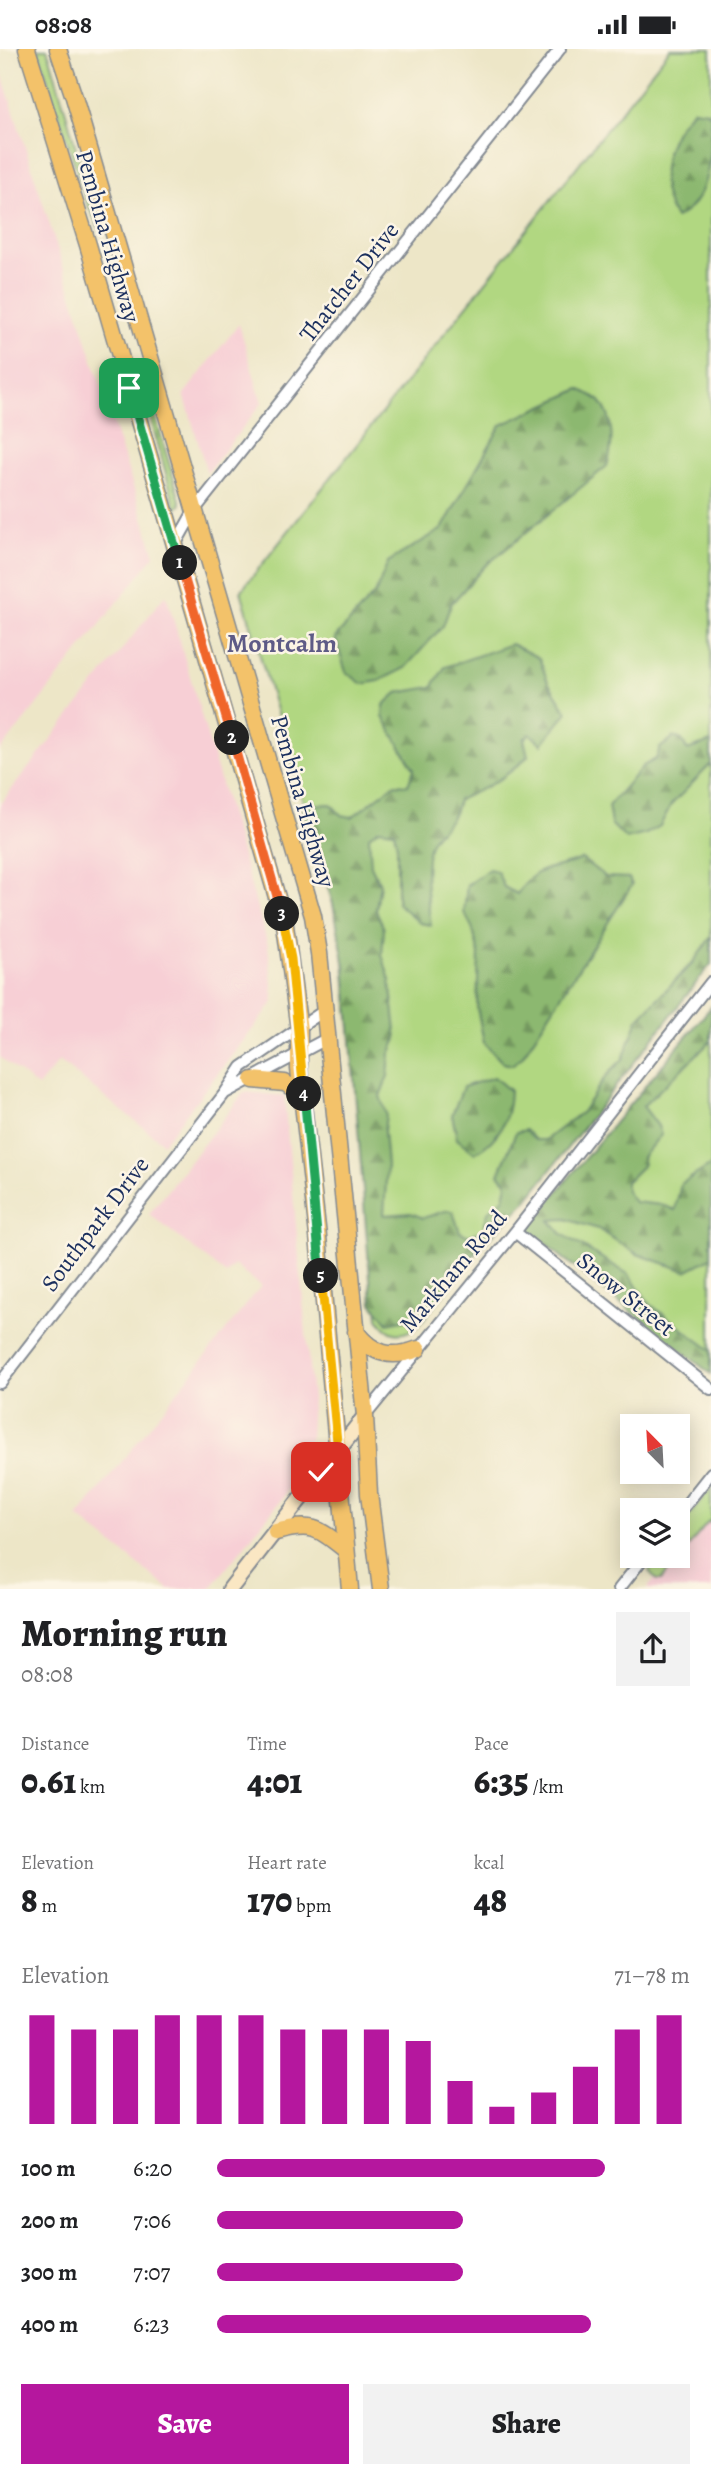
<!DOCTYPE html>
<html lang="en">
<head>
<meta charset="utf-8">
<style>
  body { margin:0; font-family:Alegreya,serif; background:#f2f2f2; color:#202124; height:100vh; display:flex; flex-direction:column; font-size:26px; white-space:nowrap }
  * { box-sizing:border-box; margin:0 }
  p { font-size:23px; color:#757577 }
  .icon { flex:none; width:38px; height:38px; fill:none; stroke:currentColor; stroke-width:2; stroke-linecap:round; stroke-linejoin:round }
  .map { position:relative; height:1540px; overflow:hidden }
  .drawer { display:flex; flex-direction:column; background:#fff; flex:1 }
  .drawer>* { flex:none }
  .needle { width:46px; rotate:336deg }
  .controls { position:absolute; left:620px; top:1365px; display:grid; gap:14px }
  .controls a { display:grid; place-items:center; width:70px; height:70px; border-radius:0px; background:#fff; box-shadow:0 4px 18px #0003; font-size:35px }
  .pin { position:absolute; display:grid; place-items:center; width:60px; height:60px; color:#fff; margin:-30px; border-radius:14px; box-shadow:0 4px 10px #0006 }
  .km { position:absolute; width:35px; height:35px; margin:-18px; border-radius:50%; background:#222; color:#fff; font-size:19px; line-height:35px; text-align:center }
  .round { display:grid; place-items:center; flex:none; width:74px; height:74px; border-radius:0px; background:#f2f2f2 }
  .summary { display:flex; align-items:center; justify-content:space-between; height:119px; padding:0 21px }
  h1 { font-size:38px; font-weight:800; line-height:52px }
  .stats { display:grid; grid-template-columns:repeat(3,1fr); gap:10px; height:119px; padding:7px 21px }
  .stats div { display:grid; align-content:center }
  .stats b { font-size:35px; font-weight:800 }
  .stats small { font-size:19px; font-weight:400 }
  .stats p { font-size:19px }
  .chart { height:196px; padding:14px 21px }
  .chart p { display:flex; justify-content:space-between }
  .chart svg { width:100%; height:126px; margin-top:7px; stroke:#b5179e; stroke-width:6 }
  .cta { display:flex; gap:14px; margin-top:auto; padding:14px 21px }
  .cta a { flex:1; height:80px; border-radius:0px; background:#b5179e; color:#fff; font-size:28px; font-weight:800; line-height:80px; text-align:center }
  .cta a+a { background:#f2f2f2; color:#202124 }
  ul { padding:0 21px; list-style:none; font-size:23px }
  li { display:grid; grid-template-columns:112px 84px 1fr; align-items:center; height:52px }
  li i { height:18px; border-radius:9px; background:#b5179e }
  .status { display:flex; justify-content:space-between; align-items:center; height:49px; padding:0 35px; background:#fff; direction:ltr }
  .status svg { height:19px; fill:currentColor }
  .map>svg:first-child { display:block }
</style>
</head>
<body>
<div class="status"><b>08:08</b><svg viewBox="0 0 49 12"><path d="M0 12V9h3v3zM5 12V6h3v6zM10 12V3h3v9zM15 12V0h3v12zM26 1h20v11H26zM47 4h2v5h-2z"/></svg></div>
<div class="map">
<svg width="711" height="1540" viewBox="0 0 711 1540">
  <defs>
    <pattern id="forest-firs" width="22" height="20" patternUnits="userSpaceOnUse" patternTransform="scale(1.75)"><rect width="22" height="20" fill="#8cb86f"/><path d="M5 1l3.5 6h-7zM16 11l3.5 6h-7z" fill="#72965e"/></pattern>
  </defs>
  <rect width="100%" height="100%" fill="#fcf5e5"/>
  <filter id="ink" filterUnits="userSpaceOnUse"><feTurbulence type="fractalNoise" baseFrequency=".0143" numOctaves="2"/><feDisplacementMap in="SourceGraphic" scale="14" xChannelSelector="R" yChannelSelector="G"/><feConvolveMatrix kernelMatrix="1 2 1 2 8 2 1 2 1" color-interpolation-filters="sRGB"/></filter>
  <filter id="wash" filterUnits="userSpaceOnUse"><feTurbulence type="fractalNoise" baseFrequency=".00686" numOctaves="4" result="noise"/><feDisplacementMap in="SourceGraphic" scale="28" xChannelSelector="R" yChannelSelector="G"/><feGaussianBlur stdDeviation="1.57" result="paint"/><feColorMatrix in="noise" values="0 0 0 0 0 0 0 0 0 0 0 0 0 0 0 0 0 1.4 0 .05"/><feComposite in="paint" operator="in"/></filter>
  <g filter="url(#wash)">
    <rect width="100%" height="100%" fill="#ede6c7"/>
    <path fill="#f7cfd5" d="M 0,19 L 155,506 L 0,702 Z
      M 239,275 L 262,354 L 207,424 L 184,345 Z
      M 166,545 L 268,896 L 274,953 L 163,1094 L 59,1012 L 38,1038 L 0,1008 L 0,755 Z
      M 244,1043 L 284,1047 L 312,1349 L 310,1390 L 304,1410 L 284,1447 L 210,1540 L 169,1540 L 78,1468 L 261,1237 L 234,1216 L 226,1225 L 149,1165 Z
      M 711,1459 L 711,1540 L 647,1540 L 673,1507 L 677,1507 Z"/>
    <path fill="#b1d781" stroke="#668370" stroke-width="2" d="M 38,0 L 47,0 L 50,8 L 99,180 L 87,154 Z
      M 670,0 L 711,0 L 711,907 L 418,1277 C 401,1289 388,1287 378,1269 L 341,882 L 241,542 Z
      M 139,327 L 152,357 L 181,455 L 176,460 Z
      M 711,966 L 711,1314 L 542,1179 Z
      M 711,1439 L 711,1474 L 709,1472 L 661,1531 L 657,1531 L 649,1522 L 657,1507 L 677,1507 L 677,1482 Z"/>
    <path fill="url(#forest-firs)" stroke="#547466" stroke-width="2" d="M 694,60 L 707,62 L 711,67 C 711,104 711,154 675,169 C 653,135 664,87 694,60 Z
      M 580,340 C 586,344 595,347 600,352 C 615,370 613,397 607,417 L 484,518 L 451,555 L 443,577 L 405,619 L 379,632 L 362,635 L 346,623 L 335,589 L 376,543 L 388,513 L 442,480 L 501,376 Z
      M 511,595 L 539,609 L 548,633 L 567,663 L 542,695 L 530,685 L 524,690 L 528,707 C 508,728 484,740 458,751 C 453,773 447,772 434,788 C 421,804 428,856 431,876 L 420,874 L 397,854 L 397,797 L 394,782 L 379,780 L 369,787 L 371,817 L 380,835 L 376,861 L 384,880 L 382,906 L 390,931 L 397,990 L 390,1005 L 388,1027 L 380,1047 L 386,1065 L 384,1082 L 387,1116 L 384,1166 L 411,1164 L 423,1169 L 448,1161 L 453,1163 L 460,1183 L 469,1187 L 483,1181 L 488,1163 L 504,1149 L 507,1134 L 499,1125 L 516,1083 L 526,1081 L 535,1091 L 545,1091 L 582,1063 L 606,1027 L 623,1010 L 638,970 L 694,912 L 711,888 L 711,915 L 526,1152 L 469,1210 L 443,1245 L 418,1268 L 388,1274 L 372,1254 L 345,917 L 333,855 L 302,756 L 331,755 L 341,766 L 352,768 L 395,735 L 408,736 L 414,720 L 383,668 L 384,656 L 397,644 L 432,638 L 445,618 Z
      M 674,688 L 682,691 L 687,701 L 711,693 L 711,715 L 671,756 L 660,777 L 646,785 L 626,790 L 611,775 L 608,757 L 643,717 L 656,710 L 660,699 Z
      M 582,810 L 606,828 L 629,829 L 632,836 L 522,1008 L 512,1016 L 503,1014 L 484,994 L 477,958 L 479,905 L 472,878 L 464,863 L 467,836 L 489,820 L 497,822 L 504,838 L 517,845 C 539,813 549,823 582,810 Z
      M 711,958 L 711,992 L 643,1057 L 658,1077 L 661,1086 L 642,1108 L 644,1115 L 626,1133 L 626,1142 L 634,1153 L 662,1156 L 675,1161 L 681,1135 L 711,1116 L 711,1209 L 686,1222 L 637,1205 L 598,1180 L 566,1170 L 550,1171 L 562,1185 L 628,1225 L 651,1256 L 711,1301 L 711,1325 L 526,1180 Z
      M 494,1028 L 510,1042 C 509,1070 500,1090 475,1104 L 457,1090 L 452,1066 L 463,1038 Z"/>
  </g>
  <g filter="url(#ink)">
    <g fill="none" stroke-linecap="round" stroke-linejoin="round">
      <g stroke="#848a92" stroke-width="14">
        <path id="street" d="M 175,496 L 194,462 L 560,0
          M 225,1044 L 328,989
          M 515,1183 L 711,1340
          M 0,1334 L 225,1044 L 242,1018 L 325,961
          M 365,1367 L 515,1183 L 711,933
          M 677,1467 L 711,1424
          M 619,1540 L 645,1507"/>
      </g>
      <g stroke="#848a92" stroke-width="18">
        <path id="secondary" d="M 230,1540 L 365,1367"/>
      </g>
      <g stroke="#848a92" stroke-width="19">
        <path id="primary" d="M 27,0 L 88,196 L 285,876 L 299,981 L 299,1020 L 318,1187 L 350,1540
          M 58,0 L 74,48 L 313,867 L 319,904 L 365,1367 L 369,1445 L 381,1540
          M 253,1031 L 285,1034 L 304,1047
          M 356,1283 C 373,1306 392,1310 418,1300
          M 276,1483 C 312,1473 318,1479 346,1501"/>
      </g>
      <use href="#street" stroke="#fff" stroke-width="10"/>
      <use href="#secondary" stroke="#fae7c3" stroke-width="14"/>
      <use href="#primary" stroke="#f3c26a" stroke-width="16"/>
    </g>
  </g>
  <g fill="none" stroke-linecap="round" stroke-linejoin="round" filter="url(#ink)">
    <g stroke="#fff" stroke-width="14">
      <path id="split-1" d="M 129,339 L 180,514"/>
    </g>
    <g stroke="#fff" stroke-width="14">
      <path id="split-2" d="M 180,514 L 232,689"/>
    </g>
    <g stroke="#fff" stroke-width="14">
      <path id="split-3" d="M 232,689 L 282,865"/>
    </g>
    <g stroke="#fff" stroke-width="14">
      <path id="split-4" d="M 282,865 L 291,910 L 304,1045"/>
    </g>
    <g stroke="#fff" stroke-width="14">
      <path id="split-5" d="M 304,1045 L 321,1227"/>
    </g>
    <g stroke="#fff" stroke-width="14">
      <path id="split-6" d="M 321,1423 L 338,1403 L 321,1227"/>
    </g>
    <use href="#split-1" stroke="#22a559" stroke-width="9"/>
    <use href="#split-2" stroke="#f0652b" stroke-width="9"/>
    <use href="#split-3" stroke="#f0652b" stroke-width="9"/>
    <use href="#split-4" stroke="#f5b400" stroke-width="9"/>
    <use href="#split-5" stroke="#22a559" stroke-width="9"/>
    <use href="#split-6" stroke="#f5b400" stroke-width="9"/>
  </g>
  <g text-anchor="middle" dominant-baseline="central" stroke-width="5" stroke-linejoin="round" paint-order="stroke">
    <g font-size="24" fill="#1b2f5e" stroke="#fcf5e5">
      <text transform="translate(108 187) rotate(74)">Pembina Highway</text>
      <text transform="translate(349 233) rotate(-52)">Thatcher Drive</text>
      <text transform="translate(303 752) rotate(74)">Pembina Highway</text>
      <text transform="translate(95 1175) rotate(-53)">Southpark Drive</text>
      <text transform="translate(453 1222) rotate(-50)">Markham Road</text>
      <text transform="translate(626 1245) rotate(39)">Snow Street</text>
    </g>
    <g font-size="26" font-weight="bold" fill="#5e5b86" stroke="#fcf5e5">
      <text x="282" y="594">Montcalm</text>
    </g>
  </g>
</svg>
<div class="controls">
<a><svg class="needle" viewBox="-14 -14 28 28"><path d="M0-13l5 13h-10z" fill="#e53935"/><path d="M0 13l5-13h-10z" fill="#757577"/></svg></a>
<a><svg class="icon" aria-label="layers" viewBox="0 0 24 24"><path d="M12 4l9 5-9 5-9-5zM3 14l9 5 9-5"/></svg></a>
</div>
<div class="pin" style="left:129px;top:339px;background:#1e9e55"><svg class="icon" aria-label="arrive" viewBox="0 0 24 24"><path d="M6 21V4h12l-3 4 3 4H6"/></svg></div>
<div class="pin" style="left:321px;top:1423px;background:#d93025"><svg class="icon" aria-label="check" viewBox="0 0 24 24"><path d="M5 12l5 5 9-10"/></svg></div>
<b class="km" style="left:180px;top:514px">1</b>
<b class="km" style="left:232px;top:689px">2</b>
<b class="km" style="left:282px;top:865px">3</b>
<b class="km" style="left:304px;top:1045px">4</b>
<b class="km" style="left:321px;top:1227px">5</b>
</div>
<section class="drawer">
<div class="summary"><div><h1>Morning run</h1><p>08:08</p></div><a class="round"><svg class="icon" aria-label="share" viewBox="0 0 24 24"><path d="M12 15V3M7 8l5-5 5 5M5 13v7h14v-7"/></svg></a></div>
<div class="stats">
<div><p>Distance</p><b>0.61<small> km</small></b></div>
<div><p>Time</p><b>4:01</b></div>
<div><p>Pace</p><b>6:35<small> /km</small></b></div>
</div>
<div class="stats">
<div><p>Elevation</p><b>8<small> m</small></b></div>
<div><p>Heart rate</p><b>170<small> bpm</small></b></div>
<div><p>kcal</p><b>48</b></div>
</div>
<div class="chart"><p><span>Elevation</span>71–78 m</p>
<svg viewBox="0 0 160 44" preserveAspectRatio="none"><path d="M5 44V6M15 44V11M25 44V11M35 44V6M45 44V6M55 44V6M65 44V11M75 44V11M85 44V11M95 44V15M105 44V29M115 44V38M125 44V33M135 44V24M145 44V11M155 44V6"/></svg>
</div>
<ul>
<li><b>100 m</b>6:20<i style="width:82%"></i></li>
<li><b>200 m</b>7:06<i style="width:52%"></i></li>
<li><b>300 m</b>7:07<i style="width:52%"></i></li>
<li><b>400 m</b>6:23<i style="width:79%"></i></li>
</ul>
<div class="cta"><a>Save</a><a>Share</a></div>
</section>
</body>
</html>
